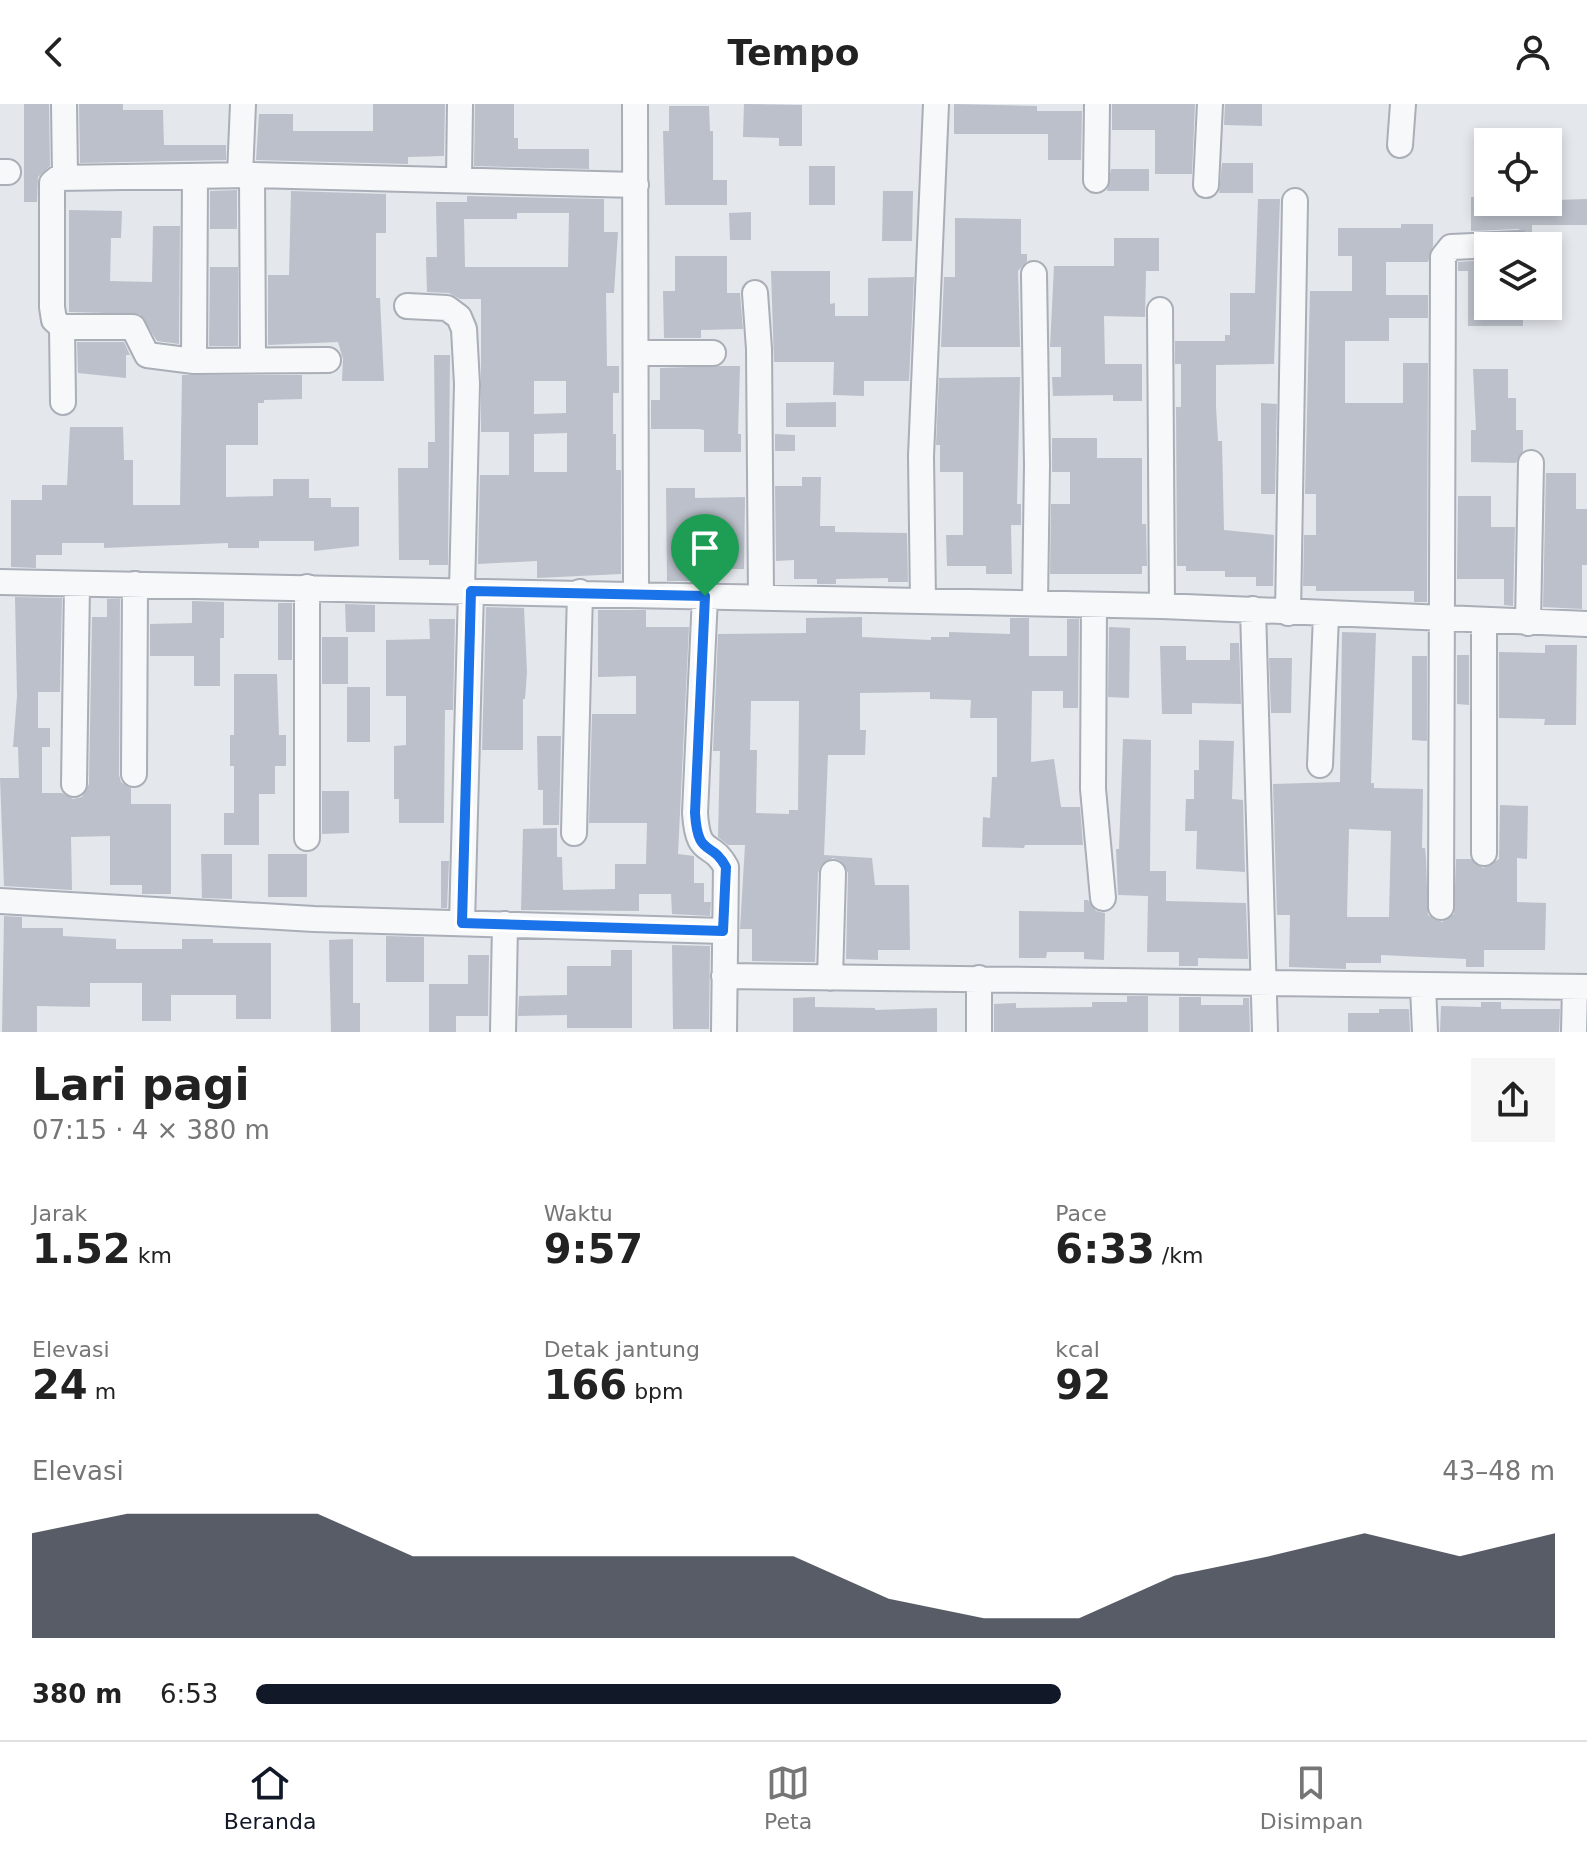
<!DOCTYPE html>
<html lang="id">
<head>
<meta charset="utf-8">
<style>
  body { margin:0; font-family:"DejaVu Sans",sans-serif; background:#f6f6f6; color:#222; height:100vh; display:flex; flex-direction:column; font-size:30px; white-space:nowrap }
  * { box-sizing:border-box; margin:0 }
  p { font-size:26px; color:#767676 }
  .icon { flex:none; width:44px; height:44px; fill:none; stroke:currentColor; stroke-width:2; stroke-linecap:round; stroke-linejoin:round }
  .map { position:relative; height:928px; overflow:hidden }
  .panel { display:flex; flex-direction:column; background:#fff; flex:1 }
  .panel>* { flex:none }
  .buttons { position:absolute; left:1474px; top:24px; display:grid; gap:16px }
  .buttons a { display:grid; place-items:center; width:88px; height:88px; border-radius:0px; background:#fff; box-shadow:0 4px 12px #0003; font-size:40px }
  .pin { position:absolute; display:grid; place-items:center; width:68px; height:68px; color:#fff; margin:-82px -34px; border-radius:50% 50% 50% 0; rotate:-45deg; box-shadow:0 0 8px #0007 }
  .pin .icon { rotate:45deg }
  .round { display:grid; place-items:center; flex:none; width:84px; height:84px; border-radius:0px; background:#f6f6f6 }
  .headline { display:flex; align-items:center; justify-content:space-between; height:136px; padding:0 32px }
  h1 { font-size:44px; font-weight:700; line-height:60px }
  .metrics { display:grid; grid-template-columns:repeat(3,1fr); gap:12px; height:136px; padding:8px 32px }
  .metrics div { display:grid; align-content:center }
  .metrics b { font-size:40px; font-weight:700 }
  .metrics small { font-size:22px; font-weight:400 }
  .metrics p { font-size:22px }
  .chart { height:224px; padding:16px 32px }
  .chart p { display:flex; justify-content:space-between }
  .chart svg { width:100%; height:144px; margin-top:8px; fill:#111827; opacity:.7 }
  ul { padding:0 32px; list-style:none; font-size:26px }
  li { display:grid; grid-template-columns:128px 96px 1fr; align-items:center; height:60px }
  li i { height:20px; border-radius:10px; background:#111827 }
  header { display:flex; justify-content:space-between; align-items:center; height:104px; padding:0 32px; background:#fff; font-size:36px; font-weight:700 }
  .menu { display:flex; justify-content:space-around; align-items:center; height:112px; border-top:2px solid #e0e0e0; background:#fff; font-size:22px; color:#767676 }
  .menu a { display:grid; justify-items:center; gap:4px }
  .menu .on { color:#111827 }
  .map>svg:first-child { display:block }
</style>
</head>
<body>
<header><svg class="icon" aria-label="back" viewBox="0 0 24 24"><path d="M15 5l-7 7 7 7"/></svg>Tempo<svg class="icon" aria-label="person" viewBox="0 0 24 24"><circle cx="12" cy="8" r="4"/><path d="M4 21q1-7 8-7t8 7"/></svg></header>
<div class="map">
<svg width="1587" height="928" viewBox="0 0 1587 928">
  <rect width="100%" height="100%" fill="#e4e7ec"/>
  <path fill="#bbc0ca" fill-rule="evenodd" d="M 24,0 L 49,0 L 50,62 L 38,73 L 37,98 L 24,98 Z
    M 79,0 L 123,0 L 123,6 L 163,6 L 164,41 L 226,41 L 226,56 L 80,59 Z
    M 373,0 L 445,0 L 444,52 L 408,53 L 408,60 L 256,56 L 259,10 L 293,10 L 293,27 L 373,27 Z
    M 475,0 L 514,0 L 514,34 L 518,34 L 518,45 L 589,45 L 589,65 L 474,62 Z
    M 744,0 L 802,1 L 802,42 L 779,42 L 779,34 L 743,33 Z
    M 954,0 L 1037,2 L 1037,7 L 1082,7 L 1081,56 L 1048,56 L 1048,30 L 954,30 Z
    M 1112,0 L 1195,0 L 1192,70 L 1155,70 L 1155,26 L 1112,26 Z
    M 1225,0 L 1262,0 L 1262,22 L 1224,21 Z
    M 669,2 L 709,2 L 710,27 L 713,27 L 713,76 L 727,76 L 727,101 L 665,101 L 663,27 L 669,27 Z
    M 1222,59 L 1253,59 L 1253,89 L 1219,89 Z
    M 809,62 L 835,62 L 835,101 L 809,101 Z
    M 1111,65 L 1149,65 L 1149,87 L 1107,87 Z
    M 237,86 L 237,125 L 210,125 L 210,87 Z
    M 291,87 L 386,90 L 386,129 L 376,129 L 376,194 L 380,194 L 384,277 L 342,277 L 343,255 L 338,238 L 268,241 L 268,171 L 289,171 Z
    M 883,87 L 913,87 L 912,137 L 882,137 Z
    M 467,92 L 604,95 L 604,128 L 618,128 L 614,189 L 606,189 L 607,262 L 619,262 L 619,289 L 613,289 L 613,330 L 616,330 L 616,366 L 621,366 L 621,470 L 537,474 L 537,457 L 478,460 L 480,371 L 509,371 L 509,328 L 481,328 L 481,195 L 460,195 L 449,189 L 427,188 L 426,153 L 437,153 L 436,98 L 467,98 ZM 517,109 L 569,109 L 568,163 L 465,163 L 464,115 L 517,115 ZM 534,277 L 566,277 L 566,309 L 534,310 ZM 567,329 L 567,368 L 534,368 L 534,330 Z
    M 1471,93 L 1488,93 L 1488,98 L 1587,95 L 1587,121 L 1532,121 L 1532,131 L 1518,125 L 1471,127 Z
    M 1258,95 L 1280,95 L 1274,260 L 1216,261 L 1216,303 L 1218,337 L 1222,337 L 1224,426 L 1274,431 L 1273,482 L 1256,482 L 1256,473 L 1225,473 L 1225,467 L 1186,467 L 1186,462 L 1177,462 L 1176,303 L 1181,303 L 1181,260 L 1175,260 L 1175,237 L 1225,237 L 1225,231 L 1230,231 L 1230,189 L 1255,189 Z
    M 69,106 L 122,107 L 121,134 L 111,134 L 110,177 L 152,178 L 153,122 L 180,122 L 179,240 L 157,237 L 140,210 L 69,208 Z
    M 751,108 L 751,136 L 730,136 L 729,109 Z
    M 955,114 L 1021,115 L 1021,150 L 1027,150 L 1027,157 L 1018,167 L 1020,243 L 941,243 L 944,173 L 955,173 Z
    M 1401,120 L 1433,120 L 1433,142 L 1428,158 L 1386,158 L 1386,191 L 1428,191 L 1428,214 L 1389,214 L 1389,237 L 1345,237 L 1345,299 L 1403,299 L 1403,259 L 1428,259 L 1427,498 L 1414,498 L 1414,487 L 1316,487 L 1316,482 L 1303,482 L 1304,431 L 1316,431 L 1316,390 L 1305,390 L 1310,187 L 1352,187 L 1352,152 L 1338,152 L 1338,124 L 1401,124 Z
    M 1114,134 L 1159,134 L 1159,167 L 1146,167 L 1145,213 L 1104,212 L 1105,260 L 1142,260 L 1142,297 L 1113,297 L 1113,291 L 1053,292 L 1052,273 L 1061,273 L 1061,243 L 1050,243 L 1054,162 L 1114,162 Z
    M 675,152 L 727,152 L 727,189 L 740,189 L 743,225 L 701,226 L 701,234 L 664,234 L 663,187 L 675,187 Z
    M 1488,156 L 1488,202 L 1523,202 L 1523,222 L 1468,222 L 1468,167 L 1458,167 L 1458,158 Z
    M 210,163 L 238,163 L 238,242 L 209,242 Z
    M 771,167 L 830,167 L 830,200 L 835,199 L 835,212 L 868,212 L 868,174 L 914,173 L 909,277 L 864,277 L 864,292 L 833,291 L 834,258 L 774,258 Z
    M 77,238 L 124,238 L 130,251 L 126,251 L 126,274 L 78,269 Z
    M 434,251 L 450,251 L 448,461 L 429,461 L 429,456 L 399,456 L 398,364 L 428,364 L 428,338 L 435,338 Z
    M 720,262 L 740,262 L 738,330 L 741,330 L 741,348 L 704,348 L 704,326 L 699,325 L 651,325 L 651,296 L 660,296 L 660,264 Z
    M 1473,265 L 1508,265 L 1508,294 L 1516,294 L 1516,326 L 1523,326 L 1523,347 L 1516,359 L 1471,358 L 1471,326 L 1476,326 Z
    M 182,271 L 302,271 L 302,295 L 264,296 L 264,299 L 258,299 L 258,341 L 226,341 L 226,393 L 273,392 L 273,375 L 309,375 L 309,394 L 331,394 L 331,403 L 359,403 L 359,442 L 314,447 L 314,437 L 259,437 L 259,444 L 228,444 L 228,439 L 104,444 L 104,439 L 62,439 L 62,451 L 36,451 L 36,464 L 11,463 L 11,396 L 42,396 L 42,381 L 67,381 L 70,323 L 123,323 L 124,356 L 133,356 L 133,401 L 180,401 Z
    M 1020,273 L 1017,400 L 1021,400 L 1021,421 L 1011,421 L 1012,470 L 986,470 L 986,462 L 947,462 L 946,431 L 963,431 L 963,368 L 940,368 L 940,341 L 936,341 L 939,274 Z
    M 836,298 L 836,323 L 786,323 L 786,299 Z
    M 1261,299 L 1277,300 L 1275,390 L 1261,390 Z
    M 775,330 L 795,331 L 795,347 L 775,347 Z
    M 1052,334 L 1097,334 L 1097,354 L 1142,354 L 1142,420 L 1146,420 L 1147,462 L 1142,462 L 1142,470 L 1050,470 L 1051,400 L 1070,400 L 1070,368 L 1052,368 Z
    M 1546,369 L 1576,369 L 1576,405 L 1587,405 L 1587,461 L 1582,461 L 1582,505 L 1543,503 Z
    M 802,373 L 821,373 L 820,422 L 835,422 L 835,428 L 907,429 L 908,478 L 888,478 L 888,474 L 836,475 L 836,480 L 817,480 L 817,475 L 794,475 L 794,456 L 776,457 L 775,382 L 802,382 Z
    M 666,384 L 695,384 L 695,394 L 745,393 L 744,465 L 695,465 L 695,477 L 667,477 Z
    M 1458,392 L 1491,392 L 1491,423 L 1515,423 L 1513,502 L 1504,501 L 1504,475 L 1457,475 Z
    M 15,493 L 62,494 L 60,588 L 38,588 L 38,624 L 50,624 L 50,643 L 42,643 L 42,689 L 62,689 L 73,695 L 82,693 L 89,680 L 92,513 L 107,513 L 107,495 L 120,495 L 119,671 L 121,678 L 131,684 L 131,700 L 171,700 L 171,790 L 142,790 L 142,781 L 110,781 L 110,732 L 71,733 L 72,786 L 4,782 L 0,674 L 19,674 L 18,643 L 13,643 L 17,592 Z
    M 192,497 L 224,498 L 224,534 L 220,534 L 220,582 L 194,582 L 194,552 L 150,552 L 150,520 L 192,519 Z
    M 278,499 L 292,499 L 292,556 L 278,556 Z
    M 345,500 L 375,501 L 375,528 L 346,528 Z
    M 486,503 L 524,504 L 527,568 L 525,595 L 523,595 L 523,646 L 482,646 Z
    M 598,506 L 646,506 L 646,523 L 689,523 L 678,750 L 694,752 L 694,779 L 704,779 L 704,798 L 711,798 L 710,812 L 672,810 L 671,790 L 639,790 L 639,807 L 521,806 L 523,725 L 557,724 L 557,753 L 562,753 L 563,786 L 615,785 L 615,760 L 646,760 L 647,719 L 589,719 L 592,610 L 636,610 L 636,572 L 598,573 Z
    M 862,513 L 862,533 L 931,536 L 931,533 L 949,533 L 949,528 L 1010,530 L 1010,514 L 1029,514 L 1029,552 L 1067,552 L 1067,515 L 1079,515 L 1078,604 L 1063,604 L 1063,587 L 1032,587 L 1031,658 L 1054,655 L 1061,703 L 1080,703 L 1083,741 L 1025,741 L 1024,744 L 982,743 L 983,713 L 990,714 L 992,673 L 997,673 L 997,614 L 970,614 L 971,596 L 930,595 L 930,588 L 860,589 L 860,626 L 866,626 L 865,651 L 828,651 L 824,751 L 872,754 L 875,781 L 909,781 L 910,846 L 878,846 L 878,856 L 846,855 L 848,769 L 841,757 L 833,754 L 821,761 L 818,769 L 815,858 L 752,857 L 752,825 L 740,825 L 745,741 L 728,741 L 718,733 L 720,647 L 713,647 L 718,530 L 806,529 L 806,514 ZM 751,597 L 799,597 L 798,706 L 789,706 L 789,710 L 756,709 L 757,646 L 750,646 Z
    M 429,515 L 455,515 L 453,606 L 445,606 L 444,719 L 399,719 L 399,695 L 394,695 L 394,642 L 406,641 L 406,592 L 386,592 L 386,536 L 430,535 Z
    M 1109,523 L 1130,524 L 1129,594 L 1108,593 Z
    M 1342,528 L 1376,529 L 1371,679 L 1374,679 L 1374,684 L 1423,685 L 1422,744 L 1425,744 L 1426,755 L 1428,811 L 1442,818 L 1454,810 L 1456,755 L 1471,755 L 1483,764 L 1499,755 L 1500,701 L 1528,702 L 1527,755 L 1517,754 L 1517,798 L 1546,799 L 1545,846 L 1484,846 L 1484,863 L 1466,863 L 1466,855 L 1381,851 L 1381,859 L 1346,859 L 1346,865 L 1289,863 L 1290,811 L 1277,811 L 1273,680 L 1340,678 ZM 1349,725 L 1391,727 L 1389,813 L 1347,813 Z
    M 322,533 L 348,533 L 348,580 L 322,580 Z
    M 1230,539 L 1239,539 L 1241,600 L 1192,599 L 1192,610 L 1162,610 L 1160,542 L 1186,542 L 1186,556 L 1230,556 Z
    M 1545,541 L 1577,541 L 1576,621 L 1544,621 L 1545,615 L 1499,614 L 1499,548 L 1545,549 Z
    M 1457,551 L 1469,551 L 1469,601 L 1457,600 Z
    M 1412,552 L 1427,552 L 1427,637 L 1412,636 Z
    M 1269,554 L 1292,554 L 1291,609 L 1271,609 Z
    M 234,570 L 277,570 L 279,631 L 286,631 L 286,662 L 275,662 L 275,690 L 259,690 L 259,741 L 224,741 L 224,709 L 234,709 L 234,662 L 230,662 L 230,631 L 234,631 Z
    M 347,583 L 370,583 L 370,638 L 347,638 Z
    M 537,632 L 561,632 L 559,721 L 543,721 L 543,686 L 538,686 Z
    M 1123,635 L 1151,636 L 1150,767 L 1166,767 L 1166,797 L 1246,799 L 1248,855 L 1198,854 L 1198,862 L 1179,862 L 1179,848 L 1147,848 L 1148,792 L 1118,791 L 1116,745 L 1119,745 Z
    M 1199,636 L 1234,637 L 1232,695 L 1243,696 L 1245,768 L 1196,765 L 1197,727 L 1185,727 L 1186,695 L 1194,695 L 1194,666 L 1199,666 Z
    M 322,687 L 349,687 L 349,729 L 322,730 Z
    M 201,750 L 232,750 L 232,795 L 202,794 Z
    M 268,750 L 307,750 L 307,793 L 268,793 Z
    M 441,757 L 449,757 L 447,804 L 441,804 Z
    M 1084,796 L 1088,796 L 1096,807 L 1105,809 L 1104,856 L 1084,855 L 1084,848 L 1047,848 L 1046,854 L 1019,854 L 1019,807 L 1084,808 Z
    M 4,812 L 22,813 L 22,824 L 63,824 L 63,832 L 116,835 L 116,845 L 182,845 L 182,835 L 213,835 L 213,839 L 271,839 L 271,915 L 236,915 L 236,891 L 171,891 L 171,917 L 142,917 L 142,879 L 90,879 L 90,903 L 37,902 L 37,928 L 2,928 Z
    M 386,832 L 424,833 L 424,878 L 386,878 Z
    M 353,835 L 353,899 L 360,899 L 360,928 L 331,928 L 329,836 Z
    M 672,841 L 710,842 L 709,925 L 673,925 Z
    M 611,846 L 632,846 L 632,924 L 567,924 L 567,911 L 518,912 L 519,892 L 567,891 L 567,862 L 611,862 Z
    M 468,851 L 489,851 L 488,912 L 456,912 L 456,928 L 429,928 L 429,880 L 468,880 Z
    M 1127,892 L 1148,892 L 1148,928 L 994,928 L 994,900 L 1016,899 L 1016,904 L 1092,903 L 1092,898 L 1127,898 Z
    M 815,893 L 815,903 L 875,904 L 875,906 L 937,904 L 937,928 L 793,928 L 793,894 Z
    M 1179,893 L 1201,893 L 1201,901 L 1243,901 L 1243,894 L 1249,894 L 1250,928 L 1179,928 Z
    M 1481,898 L 1501,898 L 1501,905 L 1560,905 L 1559,928 L 1440,928 L 1441,902 L 1481,903 Z
    M 1379,905 L 1409,905 L 1410,928 L 1348,928 L 1348,909 L 1379,909 Z"/>
  <g fill="none" stroke-linecap="round" stroke-linejoin="round">
    <g stroke="#a9aeb7" stroke-width="28">
      <path id="minor" d="M 64,0 L 65,72
        M 635,0 L 636,490
        M 1400,41 L 1403,0
        M 0,68 L 8,68
        M 240,71 L 243,0
        M 252,71 L 253,256
        M 195,73 L 194,257 L 328,256
        M 459,75 L 460,0
        M 1096,76 L 1097,0
        M 1206,81 L 1210,0
        M 1034,170 L 1037,361 L 1035,499
        M 755,189 L 759,245 L 761,492
        M 407,202 L 447,204 L 459,213 L 464,225 L 467,280 L 462,486
        M 1160,206 L 1162,502
        M 62,223 L 133,223 L 147,251 L 194,257
        M 636,249 L 713,249
        M 63,298 L 62,223 L 54,216 L 52,203 L 52,79 L 58,74 L 252,71 L 636,81
        M 0,478 L 1162,502 L 1587,520
        M 307,483 L 307,734
        M 705,492 L 695,709 C 698,755 711,735 726,763 L 724,928
        M 923,497 L 921,352 L 936,0
        M 1094,501 L 1093,685 L 1103,794
        M 1253,505 L 1265,928
        M 1288,509 L 1295,97
        M 1528,519 L 1531,359
        M 1320,661 L 1326,511
        M 134,670 L 135,480
        M 74,680 L 77,481
        M 574,729 L 580,488
        M 1484,749 L 1484,518
        M 0,797 L 314,815 L 723,827
        M 1441,803 L 1443,153 L 1451,143 L 1519,140
        M 462,819 L 471,487
        M 724,872 L 1587,883
        M 830,874 L 833,769
        M 979,874 L 979,928
        M 1423,883 L 1425,928
        M 503,928 L 505,820
        M 1574,928 L 1575,883"/>
    </g>
    <use href="#minor" stroke="#f7f8fa" stroke-width="24"/>
  </g>
  <g fill="none" stroke-linecap="round" stroke-linejoin="round">
    <g stroke="#fff" stroke-width="16">
      <path id="route" d="M 471,487 L 705,492 L 695,709 C 698,755 711,735 726,763 L 723,827 L 462,819 Z"/>
    </g>
    <use href="#route" stroke="#1a73e8" stroke-width="10"/>
  </g>
</svg>
<div class="buttons">
<a><svg class="icon" aria-label="locate" viewBox="0 0 24 24"><circle cx="12" cy="12" r="6"/><path d="M12 2v4M12 18v4M2 12h4M18 12h4"/></svg></a>
<a><svg class="icon" aria-label="layers" viewBox="0 0 24 24"><path d="M12 4l9 5-9 5-9-5zM3 14l9 5 9-5"/></svg></a>
</div>
<div class="pin" style="left:705px;top:492px;background:#1e9e55"><svg class="icon" aria-label="arrive" viewBox="0 0 24 24"><path d="M6 21V4h12l-3 4 3 4H6"/></svg></div>
</div>
<section class="panel">
<div class="headline"><div><h1>Lari pagi</h1><p>07:15 · 4 × 380 m</p></div><a class="round"><svg class="icon" aria-label="share" viewBox="0 0 24 24"><path d="M12 15V3M7 8l5-5 5 5M5 13v7h14v-7"/></svg></a></div>
<div class="metrics">
<div><p>Jarak</p><b>1.52<small> km</small></b></div>
<div><p>Waktu</p><b>9:57</b></div>
<div><p>Pace</p><b>6:33<small> /km</small></b></div>
</div>
<div class="metrics">
<div><p>Elevasi</p><b>24<small> m</small></b></div>
<div><p>Detak jantung</p><b>166<small> bpm</small></b></div>
<div><p>kcal</p><b>92</b></div>
</div>
<div class="chart"><p><span>Elevasi</span>43–48 m</p>
<svg viewBox="0 0 160 44" preserveAspectRatio="none"><path d="M0 44V12L10 6L20 6L30 6L40 19L50 19L60 19L70 19L80 19L90 32L100 38L110 38L120 25L130 19L140 12L150 19L160 12V44z"/></svg>
</div>
<ul>
<li><b>380 m</b>6:53<i style="width:62%"></i></li>
</ul>
</section>
<nav class="menu">
<a class="on"><svg class="icon" aria-label="home" viewBox="0 0 24 24"><path d="M3 11l9-7 9 7M6 9v11h12V9"/></svg>Beranda</a>
<a><svg class="icon" aria-label="map" viewBox="0 0 24 24"><path d="M3 6l6-2 6 2 6-2v14l-6 2-6-2-6 2zM9 4v14M15 6v14"/></svg>Peta</a>
<a><svg class="icon" aria-label="saved" viewBox="0 0 24 24"><path d="M7 4h10v16l-5-4-5 4z"/></svg>Disimpan</a>
</nav>
</body>
</html>
